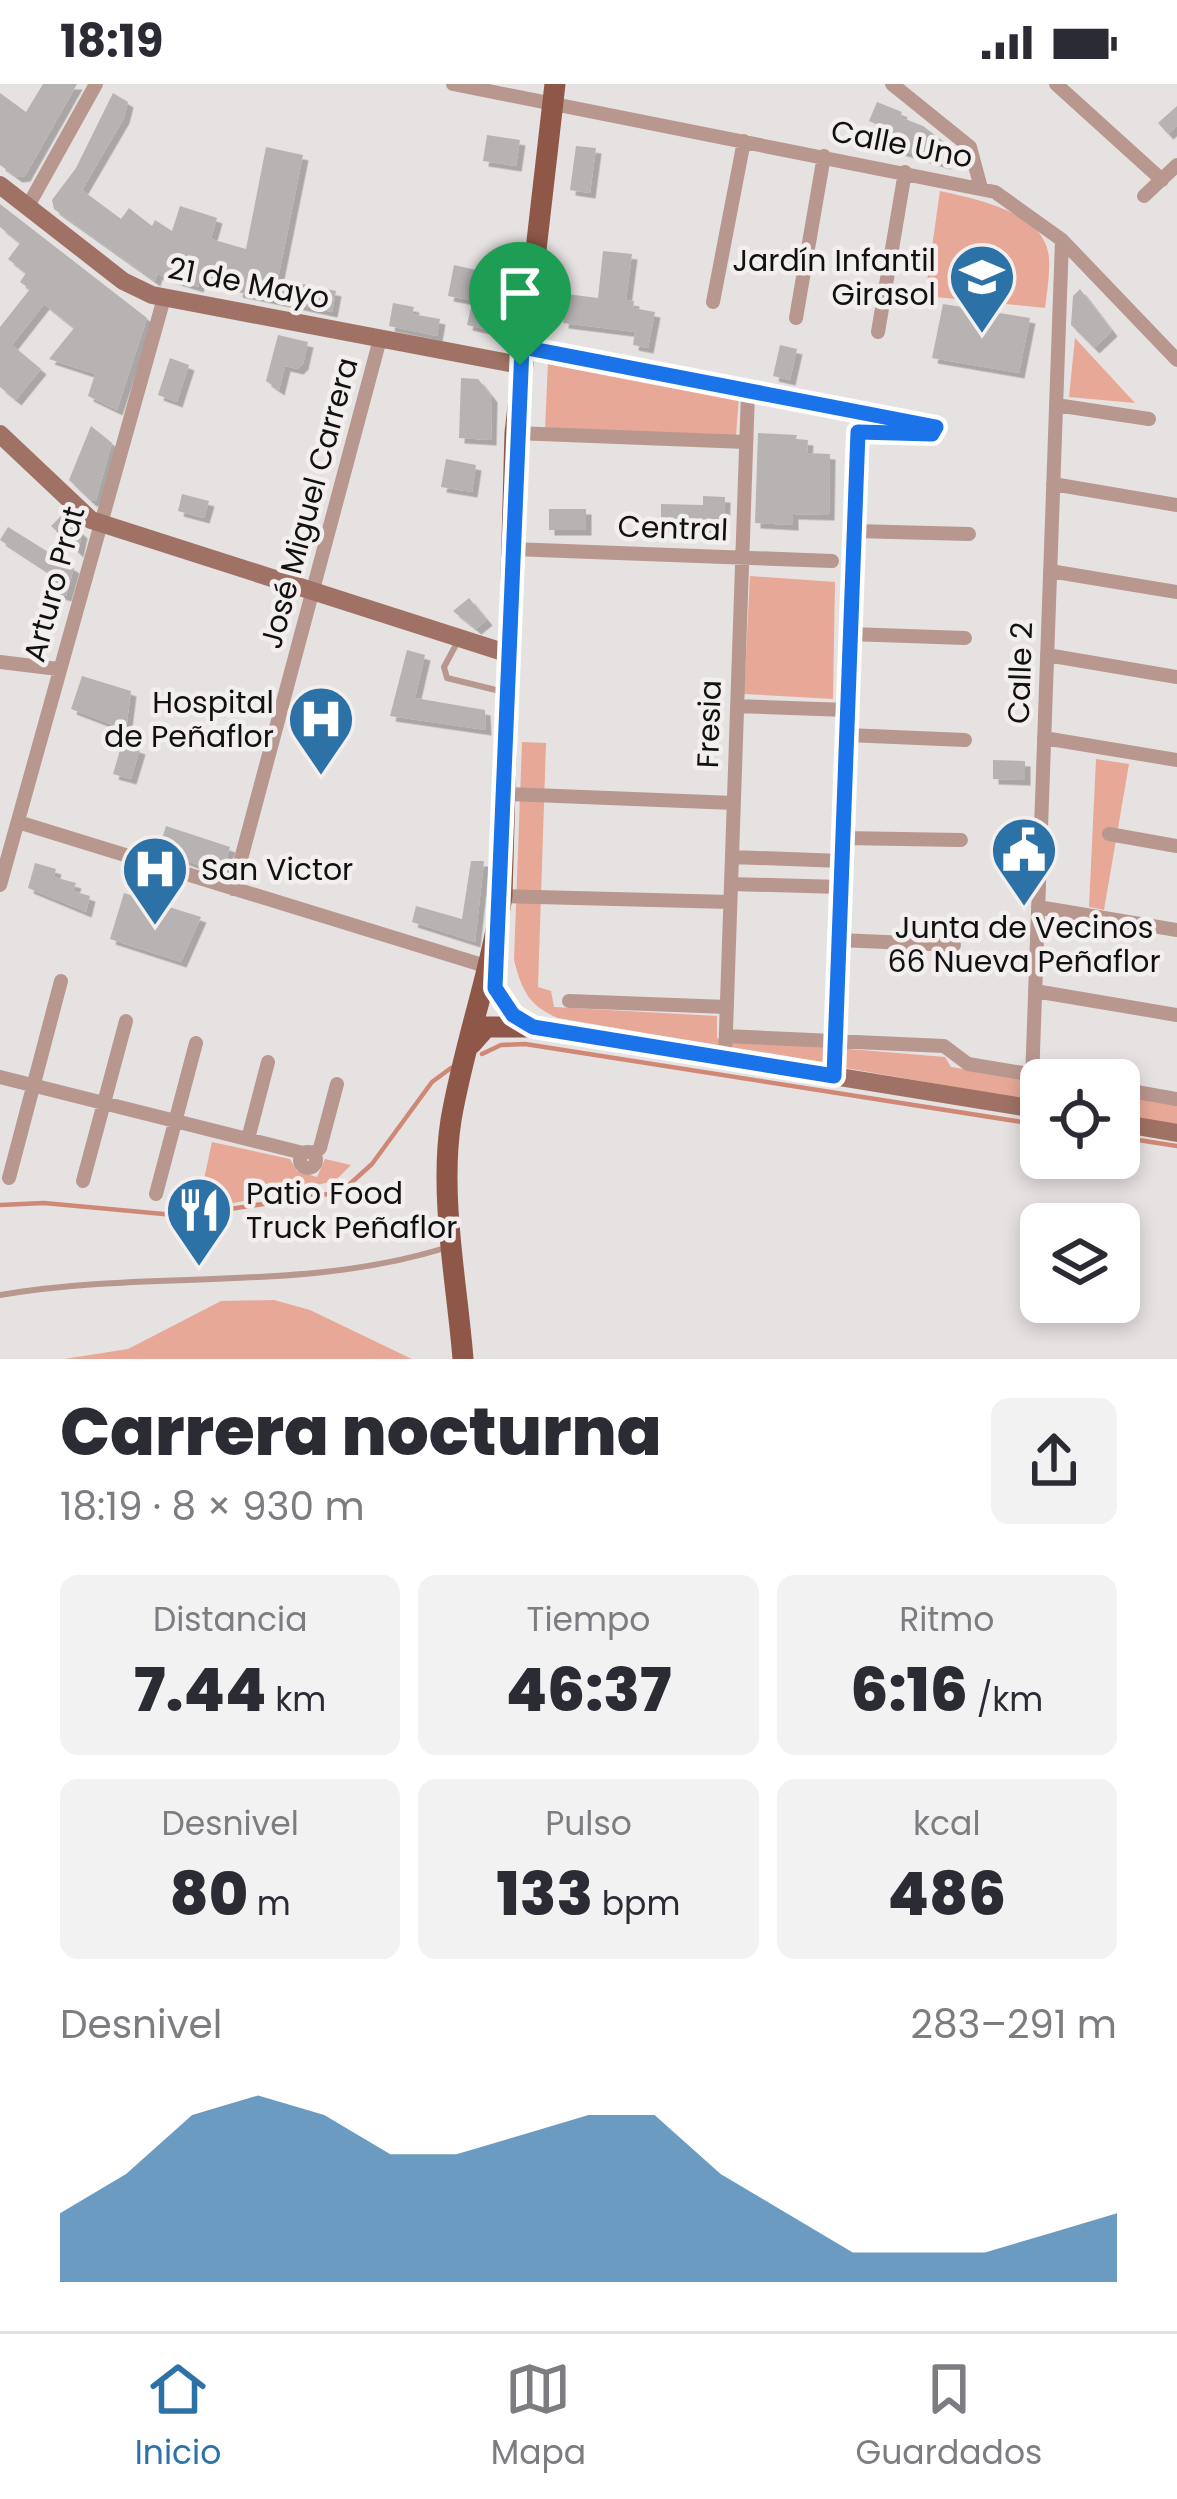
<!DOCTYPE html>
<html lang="es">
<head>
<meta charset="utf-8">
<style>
  body { margin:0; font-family:Poppins,sans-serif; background:#f2f2f3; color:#2b2b33; height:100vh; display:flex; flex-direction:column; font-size:45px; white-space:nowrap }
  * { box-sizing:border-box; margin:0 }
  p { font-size:39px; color:#7c7c81 }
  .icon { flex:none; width:66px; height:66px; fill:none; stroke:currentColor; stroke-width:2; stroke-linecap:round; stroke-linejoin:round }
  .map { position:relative; height:1275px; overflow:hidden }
  .side { display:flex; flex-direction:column; background:#fff; flex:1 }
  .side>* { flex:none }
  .tools { position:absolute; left:1020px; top:975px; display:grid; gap:24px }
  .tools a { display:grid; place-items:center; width:120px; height:120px; border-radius:18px; background:#fff; box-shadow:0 6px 18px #0003; font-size:60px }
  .pin { position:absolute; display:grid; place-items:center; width:102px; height:102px; color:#fff; margin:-123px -51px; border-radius:50% 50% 50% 0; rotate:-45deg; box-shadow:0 0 12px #0007 }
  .pin .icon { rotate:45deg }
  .round { display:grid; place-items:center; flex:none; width:126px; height:126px; border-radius:18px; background:#f2f2f3 }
  .head { display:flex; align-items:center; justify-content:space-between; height:204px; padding:0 60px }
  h1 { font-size:66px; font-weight:800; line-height:90px }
  .metrics { display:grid; grid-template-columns:repeat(3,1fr); gap:18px; height:204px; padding:12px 60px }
  .metrics div { display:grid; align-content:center; border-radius:18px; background:#f2f2f3; text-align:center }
  .metrics b { font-size:60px; font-weight:800 }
  .metrics small { font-size:33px; font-weight:400 }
  .metrics p { font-size:33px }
  .chart { height:336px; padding:24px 60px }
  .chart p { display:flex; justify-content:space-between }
  .chart svg { width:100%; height:216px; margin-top:12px; fill:#2d72a7; opacity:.7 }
  .status { display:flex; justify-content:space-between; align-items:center; height:84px; padding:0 60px; background:#fff; direction:ltr }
  .status svg { height:33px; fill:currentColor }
  .menu { display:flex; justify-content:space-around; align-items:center; height:168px; border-top:3px solid #e1e1e2; background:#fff; font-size:33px; color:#7c7c81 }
  .menu a { display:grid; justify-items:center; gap:6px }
  .menu .on { color:#2d72a7 }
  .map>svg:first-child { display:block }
</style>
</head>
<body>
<div class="status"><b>18:19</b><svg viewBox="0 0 49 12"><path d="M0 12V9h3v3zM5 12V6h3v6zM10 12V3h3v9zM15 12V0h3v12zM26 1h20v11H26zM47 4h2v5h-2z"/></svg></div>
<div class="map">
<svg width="1177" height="1275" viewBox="0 0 1177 1275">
  <defs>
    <filter id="shadow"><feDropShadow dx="5.5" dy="5.5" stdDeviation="0" flood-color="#0004"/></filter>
  </defs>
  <rect width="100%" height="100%" fill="#e6e2e1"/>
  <path fill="#e8a897" d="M 940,107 C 975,115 1047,128 1049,175 C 1050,191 1047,208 1045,224 L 925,212 Z
    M 1075,254 L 1135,319 L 1069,313 Z
    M 548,278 L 739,313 L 736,352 L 545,345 Z
    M 750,492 L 835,498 L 833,615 L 744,610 Z
    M 522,658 L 546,659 L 538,903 L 551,907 L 554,923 L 717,932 L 717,954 L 945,973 L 951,983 L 1041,997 L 1041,1018 L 558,934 C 529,922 522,907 514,876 Z
    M 1096,675 L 1129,680 L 1104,826 L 1089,823 Z
    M 1119,1010 L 1177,1020 L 1177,1042 L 1119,1032 Z
    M 212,1058 L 290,1075 L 297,1087 L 317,1093 L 325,1075 L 351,1081 L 335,1097 L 197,1127 Z
    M 274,1216 L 310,1226 L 412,1275 L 64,1275 L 128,1265 L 221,1217 Z"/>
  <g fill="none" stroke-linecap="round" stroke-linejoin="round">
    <path stroke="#d08876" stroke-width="4.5" d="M 482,970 L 501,961 L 525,960 L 1041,1041
      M 1119,1053 L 1177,1062
      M 0,1121 L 44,1119 L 185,1132 L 341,1108 L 372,1080 L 432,998 L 451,984"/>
  </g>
  <path fill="#b6b3b2" filter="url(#shadow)" d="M 43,0 L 77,0 L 25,92 L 17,93 L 0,81 L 0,9 L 26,28 Z
    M 113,9 L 128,18 L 124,34 L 82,106 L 121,135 L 129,124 L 152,142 L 155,136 L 172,147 L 180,122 L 217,134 L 211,155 L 246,165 L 266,63 L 303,71 L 278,195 L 336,207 L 332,228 L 237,208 L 240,195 L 202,188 L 198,203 L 157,190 L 155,197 L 54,125 L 52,116 L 76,84 Z
    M 877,18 L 902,28 L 900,33 L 923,42 L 952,64 L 945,80 L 896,65 L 900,55 L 874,45 L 876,40 L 869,37 Z
    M 1177,22 L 1177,42 L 1168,50 L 1158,39 Z
    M 487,51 L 520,56 L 516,82 L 483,77 Z
    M 576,62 L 596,64 L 590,109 L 570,106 Z
    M 0,120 L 147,234 L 117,326 L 88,312 L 95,290 L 49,275 L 74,244 L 44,220 L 12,261 L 41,285 L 16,316 L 0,303 L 0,243 L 30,205 L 20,198 L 26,189 L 8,175 L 20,159 L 0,143 Z
    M 603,167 L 632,170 L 626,216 L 634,217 L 633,224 L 655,228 L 648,264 L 633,261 L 635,248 L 563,239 L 567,210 L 598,214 Z
    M 487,178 L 506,182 L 501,201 L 483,196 Z
    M 454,181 L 476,186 L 470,216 L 448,212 Z
    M 1080,205 L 1112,247 L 1094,264 L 1071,241 L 1073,212 Z
    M 393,219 L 414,223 L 412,230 L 440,235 L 437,252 L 389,242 Z
    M 472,219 L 504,226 L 499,248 L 467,241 Z
    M 943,220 L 1030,234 L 1019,289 L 932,274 Z
    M 278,251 L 308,258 L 303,280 L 298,285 L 285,282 L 279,306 L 266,297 Z
    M 780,261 L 797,265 L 790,296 L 773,292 Z
    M 170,274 L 189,281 L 177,318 L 158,311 Z
    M 461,294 L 478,295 L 492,313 L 491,356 L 459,354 Z
    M 91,342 L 112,359 L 96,416 L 91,417 L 69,396 Z
    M 758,349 L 797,351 L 796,355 L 808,356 L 807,369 L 830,370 L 829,431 L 793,430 L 793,441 L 755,439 Z
    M 446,375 L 476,381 L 472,408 L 441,403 Z
    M 182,410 L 209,417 L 204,434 L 178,427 Z
    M 703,412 L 725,413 L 724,451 L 661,444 L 661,420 L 703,421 Z
    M 549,425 L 586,425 L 586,446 L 549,446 Z
    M 62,431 L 82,449 L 78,468 L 51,442 Z
    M 8,443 L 74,484 L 66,512 L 48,507 L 52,490 L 0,456 Z
    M 469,514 L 487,536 L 476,545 L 453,527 Z
    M 407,566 L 425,571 L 415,614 L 485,626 L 486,646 L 390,632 Z
    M 82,592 L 131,607 L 126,646 L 71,625 Z
    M 122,659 L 140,665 L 131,695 L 113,690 Z
    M 993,676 L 1025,677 L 1025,696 L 993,695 Z
    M 166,742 L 230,763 L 222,789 L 158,767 Z
    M 471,777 L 484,777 L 475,858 L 412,838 L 416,822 L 462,835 Z
    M 35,779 L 56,785 L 54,793 L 76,799 L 73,807 L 90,812 L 86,828 L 28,804 Z
    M 124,809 L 201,833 L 181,878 L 110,855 Z"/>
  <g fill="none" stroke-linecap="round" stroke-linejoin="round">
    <path stroke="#b8978e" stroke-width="6" d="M 458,557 L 444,583 L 447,594 L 504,608
      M 0,1211 C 148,1185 300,1209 445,1164"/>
    <path stroke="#b8978e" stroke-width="14" d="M 453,0 L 995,108 L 1062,156 L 1177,276
      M 892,0 L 970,63 L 981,104
      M 1056,0 L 1162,96
      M 1144,112 L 1177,81
      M 28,122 L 96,0
      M 713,218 L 744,57
      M 796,234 L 824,72
      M 878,248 L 905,88
      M 522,263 L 936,343 L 932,349 L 858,348
      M 1056,321 L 1149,335
      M 515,349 L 746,358
      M 1053,400 L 1177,421
      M 854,447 L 969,450
      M 512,465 L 832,477
      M 1050,487 L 1177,508
      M 850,550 L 965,554
      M 1047,571 L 1177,593
      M 0,578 L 58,585
      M 737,622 L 847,626
      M 847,651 L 965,656
      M 1044,654 L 1177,676
      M 505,710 L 734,719
      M 18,738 L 492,884
      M 1109,750 L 1177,762
      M 843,754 L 961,756
      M 732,773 L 842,777
      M 731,800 L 841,803
      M 0,801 L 164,214
      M 233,805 L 380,255
      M 502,812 L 730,818
      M 1038,823 L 1177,846
      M 839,856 L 954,861
      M 1035,907 L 1177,931
      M 569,917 L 727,923
      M 726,952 L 944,962 L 968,980 L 1065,996
      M 725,975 L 748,308
      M 0,993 L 303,1069
      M 834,993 L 859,327
      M 1119,1005 L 1177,1015
      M 1031,1024 L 1062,156
      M 248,1055 L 268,978
      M300 1076a8 8 0 1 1 16 0a8 8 0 1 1-16 0Z
      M 314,1070 L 320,1064 L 337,1000
      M 9,1094 L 61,897
      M 83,1097 L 126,937
      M 156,1110 L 196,959"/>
    <path stroke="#a07265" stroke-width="18" d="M 0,101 L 123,197 L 152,211 L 520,281
      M 0,350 L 91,436 L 509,570
      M 492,884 L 505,923 L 533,943 L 1041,1026
      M 1119,1039 L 1177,1049"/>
    <path stroke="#8e5748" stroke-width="21" d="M 471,960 L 486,943 L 533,943
      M 463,1275 C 457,1199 439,1112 451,1036 C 464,960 491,888 502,812 L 515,349 L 555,0"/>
  </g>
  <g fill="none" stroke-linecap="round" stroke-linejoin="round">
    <g stroke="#fff" stroke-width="24">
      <path id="route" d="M 522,263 L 936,343 L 932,350 L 858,348 L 834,992 L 533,943 L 513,931 L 495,904 Z"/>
    </g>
    <use href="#route" stroke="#1a73e8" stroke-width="15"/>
  </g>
  <defs>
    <g id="school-pin" transform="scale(3.45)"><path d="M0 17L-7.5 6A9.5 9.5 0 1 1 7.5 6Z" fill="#2d72a7" stroke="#f3efee"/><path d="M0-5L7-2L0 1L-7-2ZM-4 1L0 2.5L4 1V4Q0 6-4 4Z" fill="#fff"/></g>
    <g id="hospital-pin" transform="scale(3.45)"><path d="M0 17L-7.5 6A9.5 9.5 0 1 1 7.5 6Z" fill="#2d72a7" stroke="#f3efee"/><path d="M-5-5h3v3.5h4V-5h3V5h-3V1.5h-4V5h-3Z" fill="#fff"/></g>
    <g id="civic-pin" transform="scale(3.45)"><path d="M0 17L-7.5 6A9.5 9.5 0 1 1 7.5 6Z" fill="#2d72a7" stroke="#f3efee"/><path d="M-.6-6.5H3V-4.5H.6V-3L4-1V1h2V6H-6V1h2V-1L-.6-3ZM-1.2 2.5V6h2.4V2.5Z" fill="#fff"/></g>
    <g id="restaurant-pin" transform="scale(3.45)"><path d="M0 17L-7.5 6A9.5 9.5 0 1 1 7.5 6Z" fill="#2d72a7" stroke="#f3efee"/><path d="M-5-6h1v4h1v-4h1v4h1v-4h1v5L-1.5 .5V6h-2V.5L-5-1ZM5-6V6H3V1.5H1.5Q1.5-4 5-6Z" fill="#fff"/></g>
  </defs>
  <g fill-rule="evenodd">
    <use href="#school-pin" x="982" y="193"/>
    <use href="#hospital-pin" x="321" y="635"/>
    <use href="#civic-pin" x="1024" y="766"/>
    <use href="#hospital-pin" x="155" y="785"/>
    <use href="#restaurant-pin" x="199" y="1126"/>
  </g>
  <g text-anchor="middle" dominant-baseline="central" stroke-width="9" stroke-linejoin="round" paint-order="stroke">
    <g font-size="30" fill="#121111" stroke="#f3efee">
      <text transform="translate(902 60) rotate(11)">Calle Uno</text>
      <text transform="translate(249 199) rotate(11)">21 de Mayo</text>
      <text transform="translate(309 419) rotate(-75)">José Miguel Carrera</text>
      <text transform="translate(673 444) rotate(2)">Central</text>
      <text transform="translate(54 500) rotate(-75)">Arturo Prat</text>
      <text transform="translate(1020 589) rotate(-88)">Calle 2</text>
      <text transform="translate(709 640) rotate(-88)">Fresia</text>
    </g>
    <g font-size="30" fill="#121111" stroke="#f3efee" text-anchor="end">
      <text x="936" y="176">Jardín Infantil<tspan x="936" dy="34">Girasol</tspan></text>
      <text x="274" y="618">Hospital<tspan x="274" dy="34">de Peñaflor</tspan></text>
      <text x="201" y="785" text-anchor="start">San Victor</text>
      <text x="1024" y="843" text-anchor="middle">Junta de Vecinos<tspan x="1024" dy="34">66 Nueva Peñaflor</tspan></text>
      <text x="246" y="1109" text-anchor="start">Patio Food<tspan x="246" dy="34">Truck Peñaflor</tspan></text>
    </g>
  </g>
</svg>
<div class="tools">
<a><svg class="icon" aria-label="locate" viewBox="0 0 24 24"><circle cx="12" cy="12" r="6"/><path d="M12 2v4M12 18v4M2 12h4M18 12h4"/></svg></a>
<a><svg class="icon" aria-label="layers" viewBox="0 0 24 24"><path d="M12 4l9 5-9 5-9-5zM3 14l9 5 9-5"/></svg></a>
</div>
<div class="pin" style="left:520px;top:281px;background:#1e9e55"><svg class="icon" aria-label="arrive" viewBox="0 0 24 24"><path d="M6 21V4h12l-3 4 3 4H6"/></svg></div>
</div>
<section class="side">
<div class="head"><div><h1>Carrera nocturna</h1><p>18:19 · 8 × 930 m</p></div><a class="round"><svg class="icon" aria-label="share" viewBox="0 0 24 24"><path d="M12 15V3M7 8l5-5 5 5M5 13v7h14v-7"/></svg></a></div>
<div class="metrics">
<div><p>Distancia</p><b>7.44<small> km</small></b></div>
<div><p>Tiempo</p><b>46:37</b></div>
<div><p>Ritmo</p><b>6:16<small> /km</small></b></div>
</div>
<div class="metrics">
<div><p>Desnivel</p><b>80<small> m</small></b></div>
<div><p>Pulso</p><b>133<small> bpm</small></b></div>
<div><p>kcal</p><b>486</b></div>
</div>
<div class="chart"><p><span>Desnivel</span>283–291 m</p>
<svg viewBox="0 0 160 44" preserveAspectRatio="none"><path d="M0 44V30L10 22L20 10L30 6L40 10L50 18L60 18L70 14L80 10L90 10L100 22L110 30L120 38L130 38L140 38L150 34L160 30V44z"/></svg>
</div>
</section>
<nav class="menu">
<a class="on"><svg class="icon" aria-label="home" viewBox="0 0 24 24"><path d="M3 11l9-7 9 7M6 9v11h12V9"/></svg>Inicio</a>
<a><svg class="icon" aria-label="map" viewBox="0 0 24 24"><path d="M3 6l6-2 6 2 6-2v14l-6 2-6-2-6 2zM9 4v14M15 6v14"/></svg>Mapa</a>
<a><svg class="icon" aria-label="saved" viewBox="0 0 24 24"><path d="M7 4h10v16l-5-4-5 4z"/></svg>Guardados</a>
</nav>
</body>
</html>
